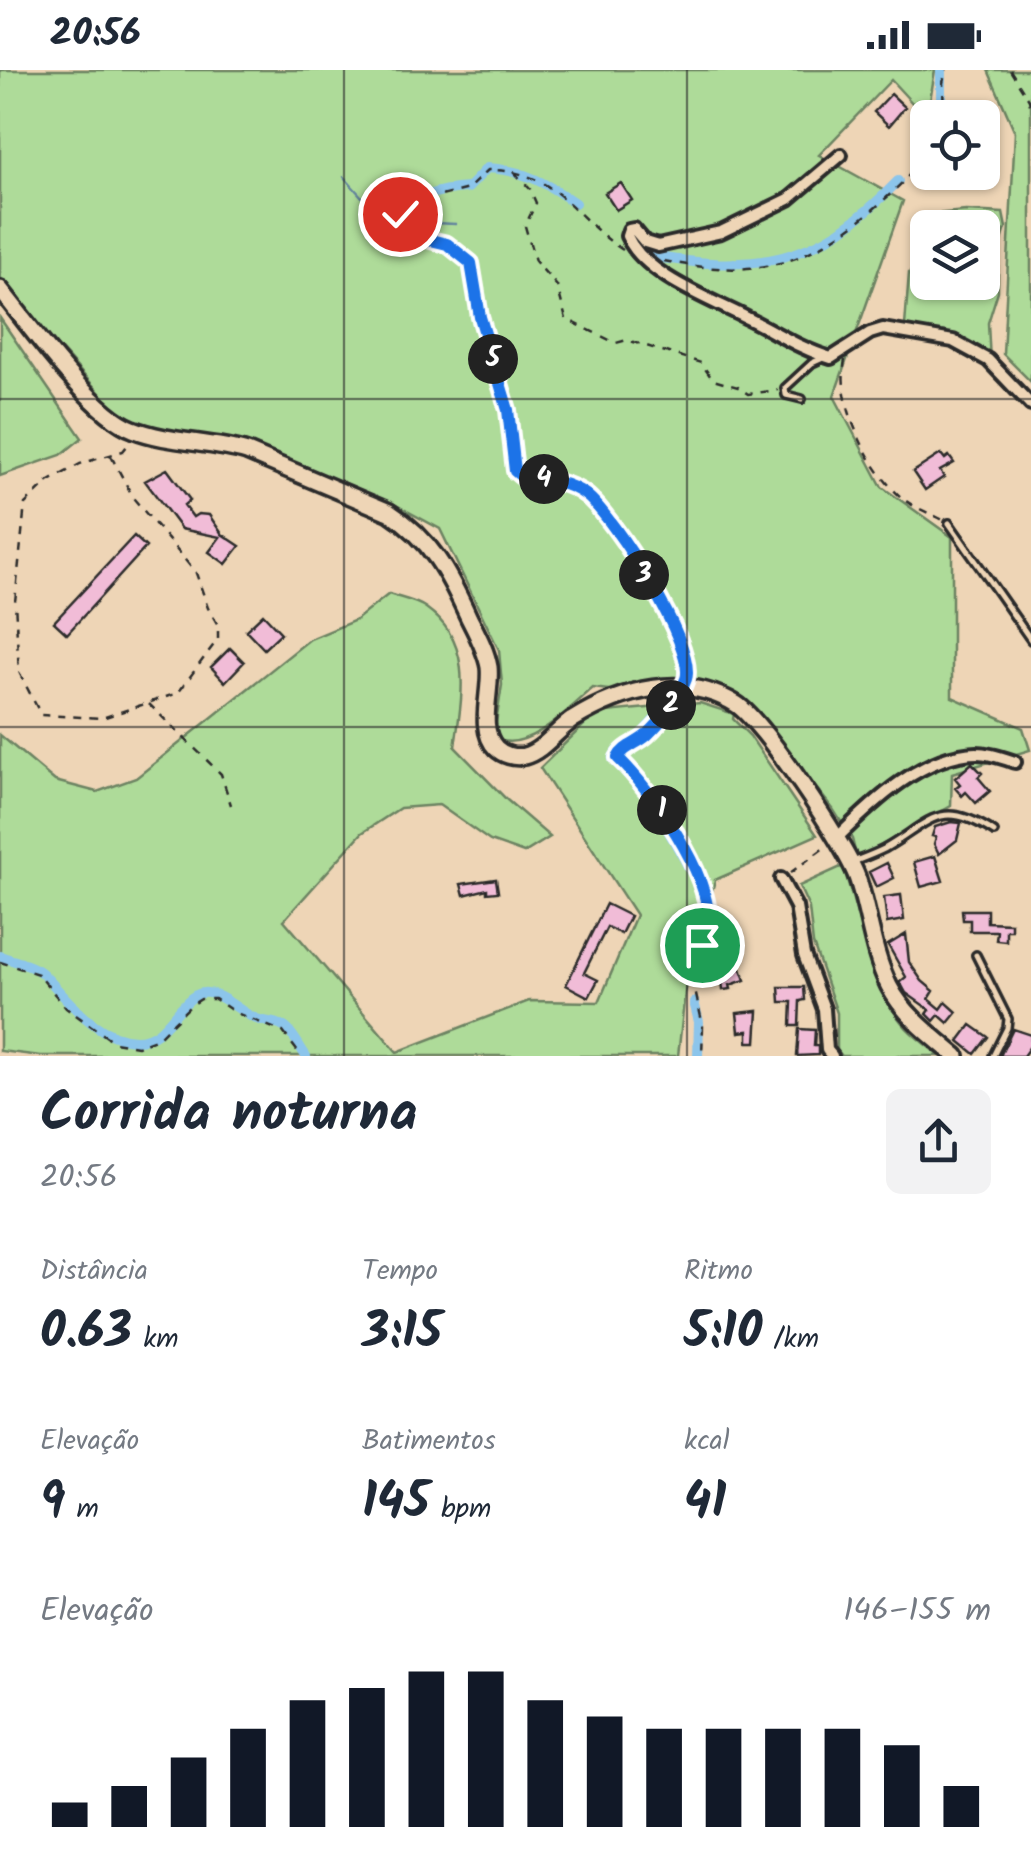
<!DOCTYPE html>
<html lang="pt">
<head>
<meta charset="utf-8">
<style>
  body { margin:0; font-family:Kalam,sans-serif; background:#f2f2f3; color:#1f2937; height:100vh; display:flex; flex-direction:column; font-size:38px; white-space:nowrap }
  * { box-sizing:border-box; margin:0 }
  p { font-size:32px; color:#747a83 }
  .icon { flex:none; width:55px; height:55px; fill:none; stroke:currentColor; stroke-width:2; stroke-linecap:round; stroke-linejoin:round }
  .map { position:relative; height:986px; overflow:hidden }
  .drawer { display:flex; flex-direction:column; background:#fff; flex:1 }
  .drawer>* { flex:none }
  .controls { position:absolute; left:910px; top:30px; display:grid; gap:20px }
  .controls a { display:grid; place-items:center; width:90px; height:90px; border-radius:15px; background:#fff; box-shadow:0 2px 8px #0004; font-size:50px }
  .pin { position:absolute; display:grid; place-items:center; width:85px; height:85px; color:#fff; margin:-42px; border:5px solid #fff; border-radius:50%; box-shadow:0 2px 10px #0007 }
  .km { position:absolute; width:50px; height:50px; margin:-25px; border-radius:50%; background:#222; color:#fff; font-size:28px; line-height:50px; text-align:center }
  .round { display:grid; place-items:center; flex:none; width:105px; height:105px; border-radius:15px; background:#f2f2f3 }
  .headline { display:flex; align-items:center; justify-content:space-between; height:170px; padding:0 40px }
  h1 { font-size:55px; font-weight:600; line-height:75px }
  .figures { display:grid; grid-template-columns:repeat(3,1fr); gap:15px; height:170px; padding:10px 40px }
  .figures div { display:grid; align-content:center }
  .figures b { font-size:50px; font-weight:600 }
  .figures small { font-size:28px; font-weight:400 }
  .figures p { font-size:28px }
  .chart { height:280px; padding:20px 40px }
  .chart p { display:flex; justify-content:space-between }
  .chart svg { width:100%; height:180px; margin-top:10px; stroke:#111827; stroke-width:6 }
  .status { display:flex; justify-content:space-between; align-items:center; height:70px; padding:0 50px; background:#fff; direction:ltr }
  .status svg { height:28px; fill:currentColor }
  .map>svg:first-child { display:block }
</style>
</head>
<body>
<div class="status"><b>20:56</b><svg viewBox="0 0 49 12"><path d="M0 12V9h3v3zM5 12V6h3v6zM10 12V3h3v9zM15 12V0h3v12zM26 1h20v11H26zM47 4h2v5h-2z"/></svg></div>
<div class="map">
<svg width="1031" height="986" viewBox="0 0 1031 986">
  <rect width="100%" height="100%" fill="#eed5b6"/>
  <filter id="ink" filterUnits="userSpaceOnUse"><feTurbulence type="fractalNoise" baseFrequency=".01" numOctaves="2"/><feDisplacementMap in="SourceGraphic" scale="20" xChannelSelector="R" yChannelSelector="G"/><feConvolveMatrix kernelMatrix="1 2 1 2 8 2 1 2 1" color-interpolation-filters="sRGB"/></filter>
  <g filter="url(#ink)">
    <path fill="#aedb99" stroke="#6c8362" stroke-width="2.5" d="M 0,0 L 935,0 L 927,49 L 891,10 L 819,85 L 903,131 L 834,326 L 882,417 L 952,467 L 952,627 L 1023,658 L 1030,680 L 952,703 L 951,736 L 857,789 L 852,769 L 833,739 L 748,633 L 682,615 L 632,623 L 593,618 C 572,636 526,684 497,669 L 495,659 L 502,615 L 499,580 L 440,459 L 394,434 L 250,374 L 145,359 L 118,343 L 37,253 L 0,207 Z
      M 988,0 L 1031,0 L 1031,312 L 1003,284 L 1015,62 Z
      M 966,141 L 1003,143 L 1006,158 L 998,183 L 998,221 L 988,253 L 990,292 L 954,267 L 905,256 L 909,203 L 922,193 L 927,176 L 928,212 L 982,212 L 982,158 L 929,157 L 935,144 Z
      M 0,248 L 82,368 L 61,385 L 0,406 Z
      M 389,524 C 400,528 417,531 426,538 C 474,572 462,626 455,677 L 507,730 L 550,767 L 524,783 L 490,771 L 439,735 L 400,738 L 362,763 L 284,850 L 397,982 L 529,931 L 599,932 L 636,845 L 540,698 L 596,643 L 700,633 L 734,644 L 733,649 L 750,666 L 817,765 L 715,810 L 685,923 L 678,986 L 41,986 L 0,981 L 0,665 L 55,711 L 97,722 L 136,708 L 310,569 L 356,550 Z
      M 843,796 C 858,843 869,900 895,943 C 906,961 924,973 940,986 L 842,986 L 837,980 L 837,943 L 813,874 L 809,838 L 799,816 Z"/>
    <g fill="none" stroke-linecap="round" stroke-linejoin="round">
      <path stroke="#65879e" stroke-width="2.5" d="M 344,107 L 362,127 L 393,140
        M 405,145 L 433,153 L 456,154"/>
      <path stroke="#8cc5eb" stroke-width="10" d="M 941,48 L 941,0
        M 575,133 C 546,113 524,100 487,98 L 468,118 C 446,119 399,127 397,152 L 407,166 L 452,177 L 469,197 L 479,254 L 506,339 L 514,402 L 519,407 C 544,412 570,414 591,431 C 617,453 688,572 686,605
        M 644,185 C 755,204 817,196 898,111
        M 673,628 L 642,664 L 617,681 L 613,688 L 650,728 L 691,801
        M 0,886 C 13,891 33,895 43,904 C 68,929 95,969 135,970 C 165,971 175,936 196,925 C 214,915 237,940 252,947 C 263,953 279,951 288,960 C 295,967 300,978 306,986
        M 694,932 L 699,952 L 698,986"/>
    </g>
    <path fill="#f1bcd7" stroke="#2b2b2b" stroke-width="2.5" d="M 891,24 L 905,37 L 889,56 L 874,42 Z
      M 621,113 L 632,130 L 616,140 L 605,123 Z
      M 941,384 L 945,389 L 949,386 L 954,393 L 940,401 L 944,407 L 925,420 L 913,402 Z
      M 167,399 L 190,430 L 184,435 L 193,447 L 198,444 L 209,445 L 222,464 L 240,476 L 226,494 L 209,482 L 220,467 L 181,459 L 145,411 Z
      M 134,466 L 146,477 L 67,564 L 54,552 Z
      M 263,544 L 281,563 L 264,579 L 246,560 Z
      M 230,578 L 244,592 L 225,612 L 211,597 Z
      M 972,693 L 982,703 L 978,707 L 990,721 L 976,733 L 966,722 L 962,726 L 955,718 L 960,714 L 955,708 Z
      M 951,752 L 961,753 L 957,770 L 939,784 L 934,774 L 936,767 L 932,766 L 935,757 Z
      M 935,786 L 943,811 L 921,817 L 914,792 Z
      M 887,793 L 894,808 L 876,817 L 869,802 Z
      M 496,809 L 498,822 L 487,823 L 487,819 L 464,825 L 461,814 Z
      M 901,825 L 904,850 L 887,853 L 884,827 Z
      M 606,834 L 630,846 L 621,864 L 607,857 L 584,903 L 598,910 L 589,927 L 566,915 Z
      M 962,840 L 987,840 L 987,852 L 1011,853 L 1011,860 L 1006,860 L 1006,871 L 996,870 L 997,861 L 970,861 L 970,850 L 963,850 Z
      M 906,864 L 909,892 L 922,911 L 934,921 L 929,929 L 941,939 L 946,932 L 957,942 L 948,953 L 939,945 L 934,951 L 927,944 L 930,940 L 906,923 L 900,912 L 906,907 L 888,875 Z
      M 740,896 L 745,910 L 730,915 L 731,919 L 723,920 L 722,911 L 715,912 L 714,898 L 728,897 L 728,900 Z
      M 779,917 L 804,917 L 805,930 L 800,931 L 799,956 L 791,956 L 792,932 L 780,932 Z
      M 758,941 L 756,972 L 748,972 L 748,961 L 739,962 L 737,943 Z
      M 971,955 L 988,967 L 975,984 L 959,971 Z
      M 799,959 L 815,960 L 814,976 L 818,976 L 818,985 L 797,986 Z
      M 1013,959 L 1031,965 L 1031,975 L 1023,986 L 1000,986 Z"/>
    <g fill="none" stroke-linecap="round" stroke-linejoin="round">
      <g stroke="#2b2b2b" stroke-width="12">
        <path id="lane" d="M 802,329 L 786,325 L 785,318 L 812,293 L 823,288
          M 949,453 L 1031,570
          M 853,792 C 863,788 874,784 884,779 C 930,753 939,727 994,762
          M 976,885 L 1008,949 L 1007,958 L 993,986"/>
      </g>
      <g stroke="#2b2b2b" stroke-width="18">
        <path id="street" d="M 841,85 L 789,129 L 721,162 L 658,176 L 645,172 L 634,159 L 629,160 L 627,166 C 644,205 710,229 747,248 C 776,262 800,279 831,288 L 870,263 L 883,259 L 953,271 L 988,290 L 1031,335
          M 837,768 C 873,732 923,684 977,683 C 989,683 1003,688 1015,692
          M 781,809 L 796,837 L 804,885 L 824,939 L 827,980 L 832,986"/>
      </g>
      <g stroke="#2b2b2b" stroke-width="22">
        <path id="secondary" d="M 0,219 C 29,255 92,344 133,359 C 168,373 210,371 247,382 L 389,442 C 431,469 449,504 469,548 C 477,564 486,580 489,597 C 492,621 477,659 496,678 C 503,685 514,688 524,686 C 543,681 556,661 572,650 C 622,619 683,602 736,634 C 762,650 846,776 857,807 C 869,842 872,882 889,916 C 903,944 932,966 956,986"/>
      </g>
      <path stroke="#2b2b2b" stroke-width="2.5" stroke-dasharray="8 8" stroke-linecap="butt" d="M 1010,0 L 1029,30 L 1031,39
        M 1029,0 L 1031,2
        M 944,48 L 943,13 L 946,0
        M 514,102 L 530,119 L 536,133 L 525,156 L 535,191 L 557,216 L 566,249 L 616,273 L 627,270 L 701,293 L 713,310 L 738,317 L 748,324 L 778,320
        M 623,180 C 573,148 557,99 488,100 L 468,119 L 414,133 L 400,144 L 399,151 L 406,164 L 456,178 L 471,193 L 480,247 L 508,340 L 515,401 L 521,406 C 540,409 564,410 581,421 C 613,442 692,570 687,607
        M 664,191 C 702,198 742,203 780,193 C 832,180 896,125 928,83
        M 845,290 C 836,333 868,398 901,427 C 912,437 930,443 943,450
        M 111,386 L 134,429 L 196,503 L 208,538 L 218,555 L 218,569 L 178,623 L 102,648 L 41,645 L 19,602 L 15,532 L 25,434 L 48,412 L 80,394 L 123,381 L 131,371
        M 677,628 L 645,667 L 622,680 L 618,688 L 642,711 L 660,737 L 696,802 L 709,850 L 692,907 L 703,956 L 702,986
        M 149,634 L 221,704 L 231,735
        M 790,803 L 828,775
        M 0,892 L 38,904 L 66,938 L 114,972 L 137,976 L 158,968 L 190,936 L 201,929 L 215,929 L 234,942 L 283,962 L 301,986"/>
      <use href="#lane" stroke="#eed5b6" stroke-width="5"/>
      <use href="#street" stroke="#eed5b6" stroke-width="10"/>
      <use href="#secondary" stroke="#eed5b6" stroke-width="15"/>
    </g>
  </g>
  <g fill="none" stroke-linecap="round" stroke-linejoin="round" filter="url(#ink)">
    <g stroke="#fff" stroke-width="20">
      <path id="route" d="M 400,144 L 399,151 L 406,164 L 447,174 L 471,193 L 480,247 L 508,340 L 515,401 L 521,406 C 543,409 568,411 586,425 C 613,446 697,577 686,609 C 679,629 662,651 647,665 C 637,674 624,676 618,688 C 651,719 711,805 708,852 C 708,859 704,868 702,875"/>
    </g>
    <use href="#route" stroke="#1a73e8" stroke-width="12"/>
  </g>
  <path fill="none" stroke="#2b2b2b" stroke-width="2.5" stroke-opacity="0.55" d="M 344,0 L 344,986M 687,0 L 687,986M 0,329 L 1031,329M 0,657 L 1031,657"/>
</svg>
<div class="controls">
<a><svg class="icon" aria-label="locate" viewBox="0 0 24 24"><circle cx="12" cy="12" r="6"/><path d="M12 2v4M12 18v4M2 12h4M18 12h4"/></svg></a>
<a><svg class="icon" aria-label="layers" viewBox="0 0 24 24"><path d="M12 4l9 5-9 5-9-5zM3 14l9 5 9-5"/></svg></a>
</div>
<div class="pin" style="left:702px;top:875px;background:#1e9e55"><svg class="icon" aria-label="arrive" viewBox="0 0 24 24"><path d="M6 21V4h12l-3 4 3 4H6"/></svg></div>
<div class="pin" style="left:400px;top:144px;background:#d93025"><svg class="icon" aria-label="check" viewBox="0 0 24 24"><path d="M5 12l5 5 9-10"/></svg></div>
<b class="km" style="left:662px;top:740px">1</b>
<b class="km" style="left:671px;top:635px">2</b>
<b class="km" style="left:644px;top:505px">3</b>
<b class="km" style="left:544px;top:409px">4</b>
<b class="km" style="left:493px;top:289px">5</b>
</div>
<section class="drawer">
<div class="headline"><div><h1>Corrida noturna</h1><p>20:56</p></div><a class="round"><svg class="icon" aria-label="share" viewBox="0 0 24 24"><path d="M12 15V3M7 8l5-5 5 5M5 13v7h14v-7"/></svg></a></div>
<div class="figures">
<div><p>Distância</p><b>0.63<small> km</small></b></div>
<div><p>Tempo</p><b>3:15</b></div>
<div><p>Ritmo</p><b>5:10<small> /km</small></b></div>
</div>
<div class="figures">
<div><p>Elevação</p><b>9<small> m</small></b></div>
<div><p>Batimentos</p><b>145<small> bpm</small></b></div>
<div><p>kcal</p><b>41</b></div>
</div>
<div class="chart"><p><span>Elevação</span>146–155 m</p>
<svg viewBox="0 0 160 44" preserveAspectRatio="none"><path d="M5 44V38M15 44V34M25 44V27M35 44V20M45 44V13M55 44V10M65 44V6M75 44V6M85 44V13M95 44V17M105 44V20M115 44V20M125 44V20M135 44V20M145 44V24M155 44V34"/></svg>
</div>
</section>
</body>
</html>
